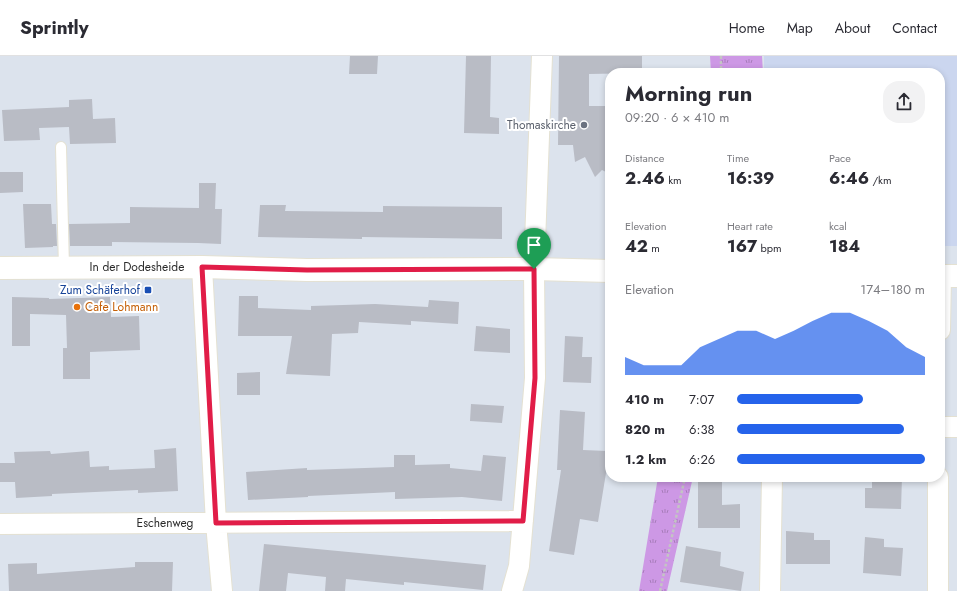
<!DOCTYPE html>
<html lang="en">
<head>
<meta charset="utf-8">
<style>
  body { margin:0; font-family:Jost,sans-serif; background:#f2f2f3; color:#2b2b33; height:100vh; display:flex; flex-direction:column; font-size:15px; white-space:nowrap }
  * { box-sizing:border-box; margin:0 }
  p { font-size:13px; color:#7c7c81 }
  .icon { flex:none; width:22px; height:22px; fill:none; stroke:currentColor; stroke-width:2; stroke-linecap:round; stroke-linejoin:round }
  .map { position:relative; flex:1; overflow:hidden }
  .panel { position:absolute; left:605px; top:12px; width:340px; height:414px; display:flex; flex-direction:column; background:#fff; border-radius:16px; box-shadow:0 2px 6px #0003 }
  .panel>* { flex:none }
  .pin { position:absolute; display:grid; place-items:center; width:34px; height:34px; color:#fff; margin:-41px -17px; border-radius:50% 50% 50% 0; rotate:-45deg; box-shadow:0 0 4px #0007 }
  .pin .icon { rotate:45deg }
  .round { display:grid; place-items:center; flex:none; width:42px; height:42px; border-radius:16px; background:#f2f2f3 }
  .summary { display:flex; align-items:center; justify-content:space-between; height:68px; padding:0 20px }
  h1 { font-size:22px; font-weight:700; line-height:30px }
  .metrics { display:grid; grid-template-columns:repeat(3,1fr); gap:6px; height:68px; padding:4px 20px }
  .metrics div { display:grid; align-content:center }
  .metrics b { font-size:17px; font-weight:700 }
  .metrics small { font-size:11px; font-weight:400 }
  .metrics p { font-size:11px }
  .chart { height:112px; padding:8px 20px }
  .chart p { display:flex; justify-content:space-between }
  .chart svg { width:100%; height:72px; margin-top:4px; fill:#2563eb; opacity:.7 }
  ul { padding:0 20px; list-style:none; font-size:13px }
  li { display:grid; grid-template-columns:64px 48px 1fr; align-items:center; height:30px }
  li i { height:10px; border-radius:5px; background:#2563eb }
  header { display:flex; align-items:center; gap:24px; box-sizing:border-box; height:56px; padding:0 20px; background:#fff; border-bottom:1px solid #e1e1e2 }
  header strong { font-size:19px }
  nav { display:flex; gap:22px; margin-inline-start:auto; font-size:14px }
  .map>svg:first-child { display:block }
</style>
</head>
<body>
<header>
<strong>Sprintly</strong>
<nav><a>Home</a><a>Map</a><a>About</a><a>Contact</a></nav>
</header>
<div class="map">
<svg width="957" height="535" viewBox="0 0 957 535">
  <defs>
    <pattern id="park-tufts" width="24" height="20" patternUnits="userSpaceOnUse"><rect width="24" height="20" fill="#cd98e5"/><path d="M3 7l-1-3M5 7V3M7 7l1-3M15 17l-1-3M17 17v-4M19 17l1-3" fill="none" stroke="#a77cba"/></pattern>
  </defs>
  <rect width="100%" height="100%" fill="#dce3ed"/>
  <path fill="#cbd6ef" d="M 764,0 L 957,0 L 957,190 L 940,190 L 940,17 L 764,17 Z"/>
  <path fill="url(#park-tufts)" d="M 710,0 L 762,0 L 763,17 L 711,17 Z
    M 658,421 L 693,421 L 667,535 L 639,535 Z"/>
  <path fill="#b9bcc5" d="M 350,0 L 378,0 L 377,18 L 349,18 Z
    M 466,0 L 491,0 L 490,61 L 499,62 L 499,78 L 464,77 Z
    M 559,0 L 642,0 L 642,17 L 589,18 L 589,50 L 610,50 L 610,118 L 602,114 L 595,121 L 585,101 L 575,106 L 573,89 L 558,89 Z
    M 92,43 L 93,63 L 115,62 L 116,87 L 70,88 L 69,71 L 39,72 L 40,84 L 4,85 L 2,54 L 69,51 L 69,44 Z
    M 0,116 L 23,116 L 23,136 L 0,137 Z
    M 199,127 L 216,127 L 215,153 L 222,153 L 221,188 L 198,187 L 112,186 L 112,190 L 70,190 L 69,168 L 130,167 L 130,151 L 199,152 Z
    M 23,148 L 51,148 L 52,168 L 56,168 L 57,190 L 53,190 L 53,191 L 25,192 Z
    M 260,149 L 286,149 L 285,155 L 383,156 L 383,150 L 502,151 L 502,183 L 362,181 L 362,183 L 258,181 Z
    M 239,240 L 258,240 L 258,252 L 311,254 L 311,250 L 375,248 L 428,251 L 429,244 L 459,246 L 458,268 L 411,265 L 411,269 L 359,266 L 358,277 L 332,278 L 330,320 L 286,318 L 292,280 L 238,280 Z
    M 12,241 L 49,242 L 49,243 L 110,241 L 111,261 L 139,260 L 140,294 L 90,296 L 90,323 L 63,323 L 63,292 L 67,292 L 66,259 L 30,258 L 30,290 L 12,290 Z
    M 476,270 L 510,273 L 510,297 L 474,295 Z
    M 565,280 L 583,281 L 582,301 L 592,301 L 591,327 L 563,326 Z
    M 260,316 L 260,339 L 237,339 L 237,317 Z
    M 471,348 L 504,350 L 502,367 L 470,365 Z
    M 560,354 L 585,356 L 583,394 L 607,395 L 606,417 L 598,466 L 580,463 L 574,499 L 549,495 L 561,414 L 557,414 Z
    M 176,392 L 178,435 L 138,437 L 138,434 L 52,438 L 52,440 L 16,442 L 15,426 L 0,426 L 0,407 L 15,407 L 14,396 L 50,395 L 51,398 L 89,395 L 90,411 L 109,410 L 109,414 L 155,412 L 154,394 Z
    M 394,399 L 415,399 L 415,409 L 450,408 L 450,412 L 481,415 L 483,399 L 506,401 L 502,445 L 462,441 L 395,443 L 395,436 L 308,440 L 308,441 L 248,444 L 246,416 L 307,412 L 307,414 L 394,411 Z
    M 698,421 L 722,421 L 722,449 L 740,448 L 740,472 L 698,472 Z
    M 872,421 L 902,421 L 901,453 L 865,452 L 865,432 L 872,432 Z
    M 786,475 L 814,477 L 814,484 L 830,484 L 830,508 L 786,508 Z
    M 865,481 L 884,483 L 884,491 L 903,492 L 901,520 L 863,517 Z
    M 264,488 L 486,509 L 483,534 L 404,526 L 404,529 L 346,523 L 345,535 L 325,535 L 326,521 L 288,517 L 286,535 L 259,535 Z
    M 686,490 L 721,496 L 720,510 L 744,516 L 741,535 L 680,526 Z
    M 135,506 L 173,506 L 172,535 L 9,535 L 8,508 L 37,507 L 37,518 L 135,511 Z"/>
  <g fill="none" stroke-linecap="round" stroke-linejoin="round">
    <g stroke="#e4e1d2" stroke-width="12">
      <path id="service" d="M 61,91 L 64,212"/>
    </g>
    <g stroke="#e4e1d2" stroke-width="22">
      <path id="minor" d="M 202,211 L 216,467 L 222,535
        M 940,274 L 941,220
        M 940,371 L 957,371
        M 938,421 L 938,535
        M 0,468 L 523,465
        M 512,535 L 519,510 L 535,322 L 534,213 L 542,0
        M 770,535 L 772,421"/>
    </g>
    <g stroke="#e4e1d2" stroke-width="24">
      <path id="tertiary" d="M 0,212 L 202,211 L 307,214 L 534,213 L 610,215
        M 940,220 L 957,220"/>
    </g>
    <path stroke="#c4c4c4" stroke-width="2.5" stroke-dasharray="3 2" stroke-linecap="butt" d="M 721,0 L 721,17
      M 660,535 L 685,421"/>
    <use href="#service" stroke="#fff" stroke-width="10"/>
    <use href="#minor" stroke="#fff" stroke-width="20"/>
    <use href="#tertiary" stroke="#fff" stroke-width="22"/>
  </g>
  <g fill="none" stroke-linecap="round" stroke-linejoin="round">
    <g stroke="#fff" stroke-width="8">
      <path id="route" d="M 202,211 L 307,214 L 534,213 L 535,322 L 523,465 L 216,467 Z"/>
    </g>
    <use href="#route" stroke="#e11d48" stroke-width="5"/>
  </g>
  <circle fill="#6b7280" stroke="#fff" stroke-width="1.5" cx="584" cy="69" r="4"/>
  <rect fill="#1a4fb4" stroke="#fff" stroke-width="1.5" x="144" y="230" width="8" height="8" rx="2"/>
  <circle fill="#e8710a" stroke="#fff" stroke-width="1.5" cx="77" cy="251" r="4"/>
  <g text-anchor="middle" dominant-baseline="central" stroke-width="4" stroke-linejoin="round" paint-order="stroke">
    <g font-size="12" fill="#5b616d" stroke="#fff" text-anchor="end">
      <text x="576" y="69">Thomaskirche</text>
    </g>
    <g font-size="12" fill="#2b2b2b" stroke="#fff">
      <text x="137" y="211">In der Dodesheide</text>
      <text x="165" y="467">Eschenweg</text>
    </g>
    <g font-size="12" fill="#164399" stroke="#fff" text-anchor="end">
      <text x="140" y="234">Zum Schäferhof</text>
    </g>
    <g font-size="12" fill="#c56008" stroke="#fff" text-anchor="start">
      <text x="85" y="251">Cafe Lohmann</text>
    </g>
  </g>
</svg>
<div class="pin" style="left:534px;top:213px;background:#1e9e55"><svg class="icon" aria-label="arrive" viewBox="0 0 24 24"><path d="M6 21V4h12l-3 4 3 4H6"/></svg></div>
<section class="panel">
<div class="summary"><div><h1>Morning run</h1><p>09:20 · 6 × 410 m</p></div><a class="round"><svg class="icon" aria-label="share" viewBox="0 0 24 24"><path d="M12 15V3M7 8l5-5 5 5M5 13v7h14v-7"/></svg></a></div>
<div class="metrics">
<div><p>Distance</p><b>2.46<small> km</small></b></div>
<div><p>Time</p><b>16:39</b></div>
<div><p>Pace</p><b>6:46<small> /km</small></b></div>
</div>
<div class="metrics">
<div><p>Elevation</p><b>42<small> m</small></b></div>
<div><p>Heart rate</p><b>167<small> bpm</small></b></div>
<div><p>kcal</p><b>184</b></div>
</div>
<div class="chart"><p><span>Elevation</span>174–180 m</p>
<svg viewBox="0 0 160 44" preserveAspectRatio="none"><path d="M0 44V33L10 38L20 38L30 38L40 27L50 22L60 17L70 17L80 22L90 17L100 11L110 6L120 6L130 11L140 17L150 27L160 33V44z"/></svg>
</div>
<ul>
<li><b>410 m</b>7:07<i style="width:67%"></i></li>
<li><b>820 m</b>6:38<i style="width:89%"></i></li>
<li><b>1.2 km</b>6:26<i style="width:100%"></i></li>
</ul>
</section>
</div>
</body>
</html>
